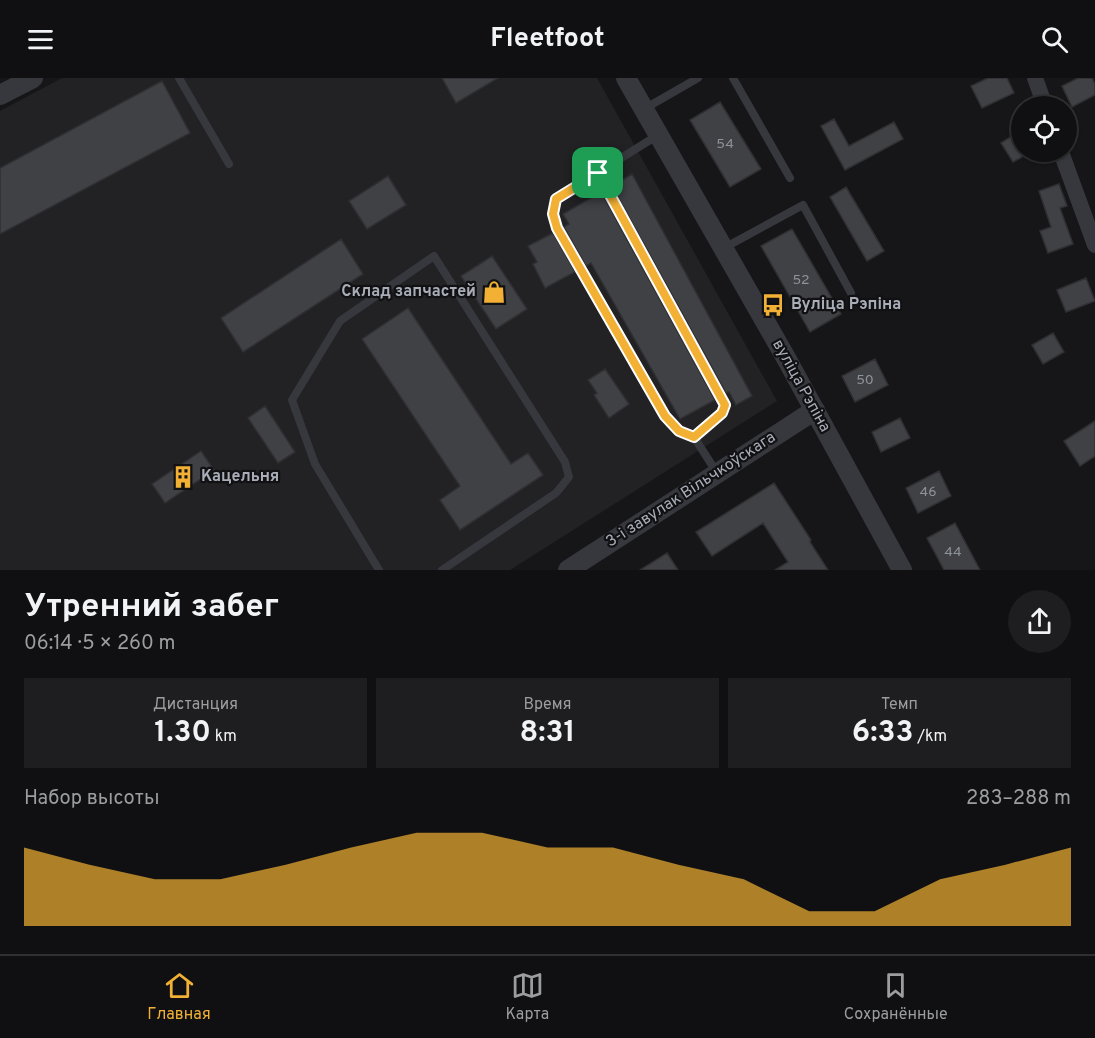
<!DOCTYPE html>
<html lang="ru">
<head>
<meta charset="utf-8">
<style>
  body { margin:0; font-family:Overpass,sans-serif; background:#1e1e20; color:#f1f3f6; height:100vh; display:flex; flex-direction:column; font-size:22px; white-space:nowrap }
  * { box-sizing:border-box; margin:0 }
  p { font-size:20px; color:#9c9d9f }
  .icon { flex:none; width:33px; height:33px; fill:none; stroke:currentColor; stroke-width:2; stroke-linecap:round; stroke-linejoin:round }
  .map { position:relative; height:492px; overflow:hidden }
  .details { display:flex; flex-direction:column; background:#101012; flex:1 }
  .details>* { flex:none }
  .controls { position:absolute; left:1011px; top:18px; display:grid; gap:12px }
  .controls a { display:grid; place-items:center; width:66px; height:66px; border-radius:50%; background:#101012; box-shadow:0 2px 4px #0004,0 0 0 2px #303032; font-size:30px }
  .pin { position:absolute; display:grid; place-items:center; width:51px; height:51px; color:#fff; margin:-26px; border-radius:12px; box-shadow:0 3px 9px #0006 }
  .round { display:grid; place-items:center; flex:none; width:63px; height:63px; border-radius:32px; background:#1e1e20 }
  .headline { display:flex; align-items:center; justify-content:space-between; height:102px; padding:0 24px }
  h1 { font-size:33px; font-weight:700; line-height:45px }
  .metrics { display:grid; grid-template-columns:repeat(3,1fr); gap:9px; height:102px; padding:6px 24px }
  .metrics div { display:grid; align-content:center; border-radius:0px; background:#1e1e20; text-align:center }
  .metrics b { font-size:30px; font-weight:700 }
  .metrics small { font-size:16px; font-weight:400 }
  .metrics p { font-size:16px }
  .chart { height:168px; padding:12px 24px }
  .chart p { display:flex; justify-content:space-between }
  .chart svg { width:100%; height:108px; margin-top:6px; fill:#f2b134; opacity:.7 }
  header { display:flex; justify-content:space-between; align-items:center; height:78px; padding:0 24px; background:#101012; font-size:27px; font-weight:700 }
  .dock { display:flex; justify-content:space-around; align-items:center; height:84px; border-top:2px solid #303032; background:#101012; font-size:16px; color:#9c9d9f }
  .dock a { display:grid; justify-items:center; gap:3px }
  .dock .active { color:#f2b134 }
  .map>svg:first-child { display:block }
</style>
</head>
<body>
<header><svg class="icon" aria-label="menu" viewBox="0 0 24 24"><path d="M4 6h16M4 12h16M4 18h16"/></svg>Fleetfoot<svg class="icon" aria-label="search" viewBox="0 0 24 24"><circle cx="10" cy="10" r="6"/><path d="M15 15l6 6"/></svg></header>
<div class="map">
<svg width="1095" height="492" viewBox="0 0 1095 492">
  <rect width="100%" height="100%" fill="#161618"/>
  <path fill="#222225" d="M 62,0 L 597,0 L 777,323 L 510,492 L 0,492 L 0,33 Z"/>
  <path fill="#404145" stroke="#303034" stroke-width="1.5" d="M 442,0 L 498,0 L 456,25 Z
    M 988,0 L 1007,0 L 1014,15 L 982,30 L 971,8 Z
    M 1078,0 L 1092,0 L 1095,6 L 1095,17 L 1072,29 L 1062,8 Z
    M 162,3 L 190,55 L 0,156 L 0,90 Z
    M 720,24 L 761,91 L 730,109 L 690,42 Z
    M 834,41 L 849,68 L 894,44 L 903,61 L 845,92 L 821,48 Z
    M 1022,52 L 1022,79 L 1013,84 L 1001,65 Z
    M 632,96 L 752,318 L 736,327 L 729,314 L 726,315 L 612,108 Z
    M 388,98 L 406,127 L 367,151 L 349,123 Z
    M 1059,106 L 1067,128 L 1060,130 L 1073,166 L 1048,175 L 1040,153 L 1051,149 L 1039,113 Z
    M 846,109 L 884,173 L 867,183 L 830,119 Z
    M 601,114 L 715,322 L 680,341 L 591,185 L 586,188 L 564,149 L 569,146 L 563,136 Z
    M 792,151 L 841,236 L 810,254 L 761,168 Z
    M 553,155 L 575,194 L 545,210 L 533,186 L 537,184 L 528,168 Z
    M 341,161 L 363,196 L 243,274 L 221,240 Z
    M 492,178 L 527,231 L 496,251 L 461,198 Z
    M 1086,200 L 1095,223 L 1066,234 L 1057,212 Z
    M 408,230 L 511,386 L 528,375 L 543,397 L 460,452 L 440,422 L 460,408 L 362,261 Z
    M 1053,255 L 1064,274 L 1043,286 L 1032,267 Z
    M 875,281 L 888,307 L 855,324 L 842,298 Z
    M 605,291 L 629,326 L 609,340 L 594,317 L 597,315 L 588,302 Z
    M 265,328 L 295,374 L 278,385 L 248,340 Z
    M 900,340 L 910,360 L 881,374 L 872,354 Z
    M 1095,343 L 1095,378 L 1080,388 L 1064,363 Z
    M 201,373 L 214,392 L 165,425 L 152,406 Z
    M 939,393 L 951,418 L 918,435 L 906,410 Z
    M 774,405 L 811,462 L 810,464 L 828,492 L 775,492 L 788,484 L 763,445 L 712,478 L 696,454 Z
    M 955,445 L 980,492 L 944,492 L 927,460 Z
    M 667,475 L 678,492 L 640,492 Z"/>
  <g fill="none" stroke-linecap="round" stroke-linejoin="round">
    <path stroke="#37383d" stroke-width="8" d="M 179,0 L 229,86
      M 733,0 L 790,100
      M 644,31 L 698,0
      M 658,57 L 556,121 L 553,136 L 557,150 L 665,338 L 679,353 L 694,359 L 717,395
      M 598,95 L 725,327 L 722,335 L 694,359
      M 724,170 L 803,127 L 851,215
      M 379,492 L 315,386 L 292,322 L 340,243 L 434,178 L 565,384 L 569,399 L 556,415 L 442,492"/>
    <path stroke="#37383d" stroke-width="16" d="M 1035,0 L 1045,28
      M 1061,74 L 1095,167"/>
    <path stroke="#37383d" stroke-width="20" d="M 626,0 L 786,280 L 902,492
      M 0,17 L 33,0
      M 568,492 L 815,332"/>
  </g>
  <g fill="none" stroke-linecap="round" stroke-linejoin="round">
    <g stroke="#fff" stroke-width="12">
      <path id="route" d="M 598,95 L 725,327 L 722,335 L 694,359 L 679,353 L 665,338 L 557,150 L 553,136 L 556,121 Z"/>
    </g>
    <use href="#route" stroke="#f2b134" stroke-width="8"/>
  </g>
  <defs>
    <g id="shop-bare" transform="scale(1.8)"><path d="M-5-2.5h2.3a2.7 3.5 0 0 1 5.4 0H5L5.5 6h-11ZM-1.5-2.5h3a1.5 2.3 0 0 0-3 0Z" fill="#f2b134" stroke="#111113" stroke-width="2.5" paint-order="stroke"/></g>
    <g id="bus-bare" transform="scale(1.8)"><path d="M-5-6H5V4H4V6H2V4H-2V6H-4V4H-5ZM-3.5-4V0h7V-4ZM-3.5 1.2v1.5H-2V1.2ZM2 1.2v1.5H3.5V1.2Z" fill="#f2b134" stroke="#111113" stroke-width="2.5" paint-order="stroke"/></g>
    <g id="building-bare" transform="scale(1.8)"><path d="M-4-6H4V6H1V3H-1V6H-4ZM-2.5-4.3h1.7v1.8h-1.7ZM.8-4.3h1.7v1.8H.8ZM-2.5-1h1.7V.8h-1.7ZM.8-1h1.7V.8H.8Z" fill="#f2b134" stroke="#111113" stroke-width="2.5" paint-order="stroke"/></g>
  </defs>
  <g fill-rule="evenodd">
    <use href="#shop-bare" x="494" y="214"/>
    <use href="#bus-bare" x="773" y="227"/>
    <use href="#building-bare" x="183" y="399"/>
  </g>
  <g text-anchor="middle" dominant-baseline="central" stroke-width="4.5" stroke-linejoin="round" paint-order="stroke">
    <g font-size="14" fill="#8e929b">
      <text x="725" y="66">54</text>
      <text x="801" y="202">52</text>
      <text x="865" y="302">50</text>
      <text x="928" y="414">46</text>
      <text x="953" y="474">44</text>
    </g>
    <g font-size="16" font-weight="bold" fill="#a8adb8" stroke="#111113" text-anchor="start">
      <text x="476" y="214" text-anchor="end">Склад запчастей</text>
      <text x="791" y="227">Вуліца Рэпіна</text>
      <text x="201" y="399">Кацельня</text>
    </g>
    <g font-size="16" fill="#a8adb8" stroke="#111113">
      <text transform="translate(801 308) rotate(61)">вуліца Рэпіна</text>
      <text transform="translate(691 412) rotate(-33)">3-і завулак Вільчкоўскага</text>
    </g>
  </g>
</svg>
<div class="controls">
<a><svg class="icon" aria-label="locate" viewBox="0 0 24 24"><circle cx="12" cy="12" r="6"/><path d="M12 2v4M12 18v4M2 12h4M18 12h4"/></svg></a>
</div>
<div class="pin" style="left:598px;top:95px;background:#1e9e55"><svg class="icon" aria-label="arrive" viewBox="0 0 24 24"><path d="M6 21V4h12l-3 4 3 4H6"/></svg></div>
</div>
<section class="details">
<div class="headline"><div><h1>Утренний забег</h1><p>06:14 · 5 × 260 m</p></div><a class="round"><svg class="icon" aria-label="share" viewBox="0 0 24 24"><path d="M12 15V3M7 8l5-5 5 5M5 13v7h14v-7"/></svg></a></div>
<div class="metrics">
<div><p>Дистанция</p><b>1.30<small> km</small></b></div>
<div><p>Время</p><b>8:31</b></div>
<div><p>Темп</p><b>6:33<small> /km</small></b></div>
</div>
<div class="chart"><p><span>Набор высоты</span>283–288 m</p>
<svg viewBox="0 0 160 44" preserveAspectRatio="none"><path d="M0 44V12L10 19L20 25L30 25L40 19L50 12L60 6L70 6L80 12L90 12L100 19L110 25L120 38L130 38L140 25L150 19L160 12V44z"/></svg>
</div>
</section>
<nav class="dock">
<a class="active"><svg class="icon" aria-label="home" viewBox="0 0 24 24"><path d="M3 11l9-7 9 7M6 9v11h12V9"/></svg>Главная</a>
<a><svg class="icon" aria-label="map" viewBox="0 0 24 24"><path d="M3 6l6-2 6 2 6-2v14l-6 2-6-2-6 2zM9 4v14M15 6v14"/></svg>Карта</a>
<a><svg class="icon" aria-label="saved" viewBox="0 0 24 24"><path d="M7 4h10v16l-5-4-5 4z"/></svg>Сохранённые</a>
</nav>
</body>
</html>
